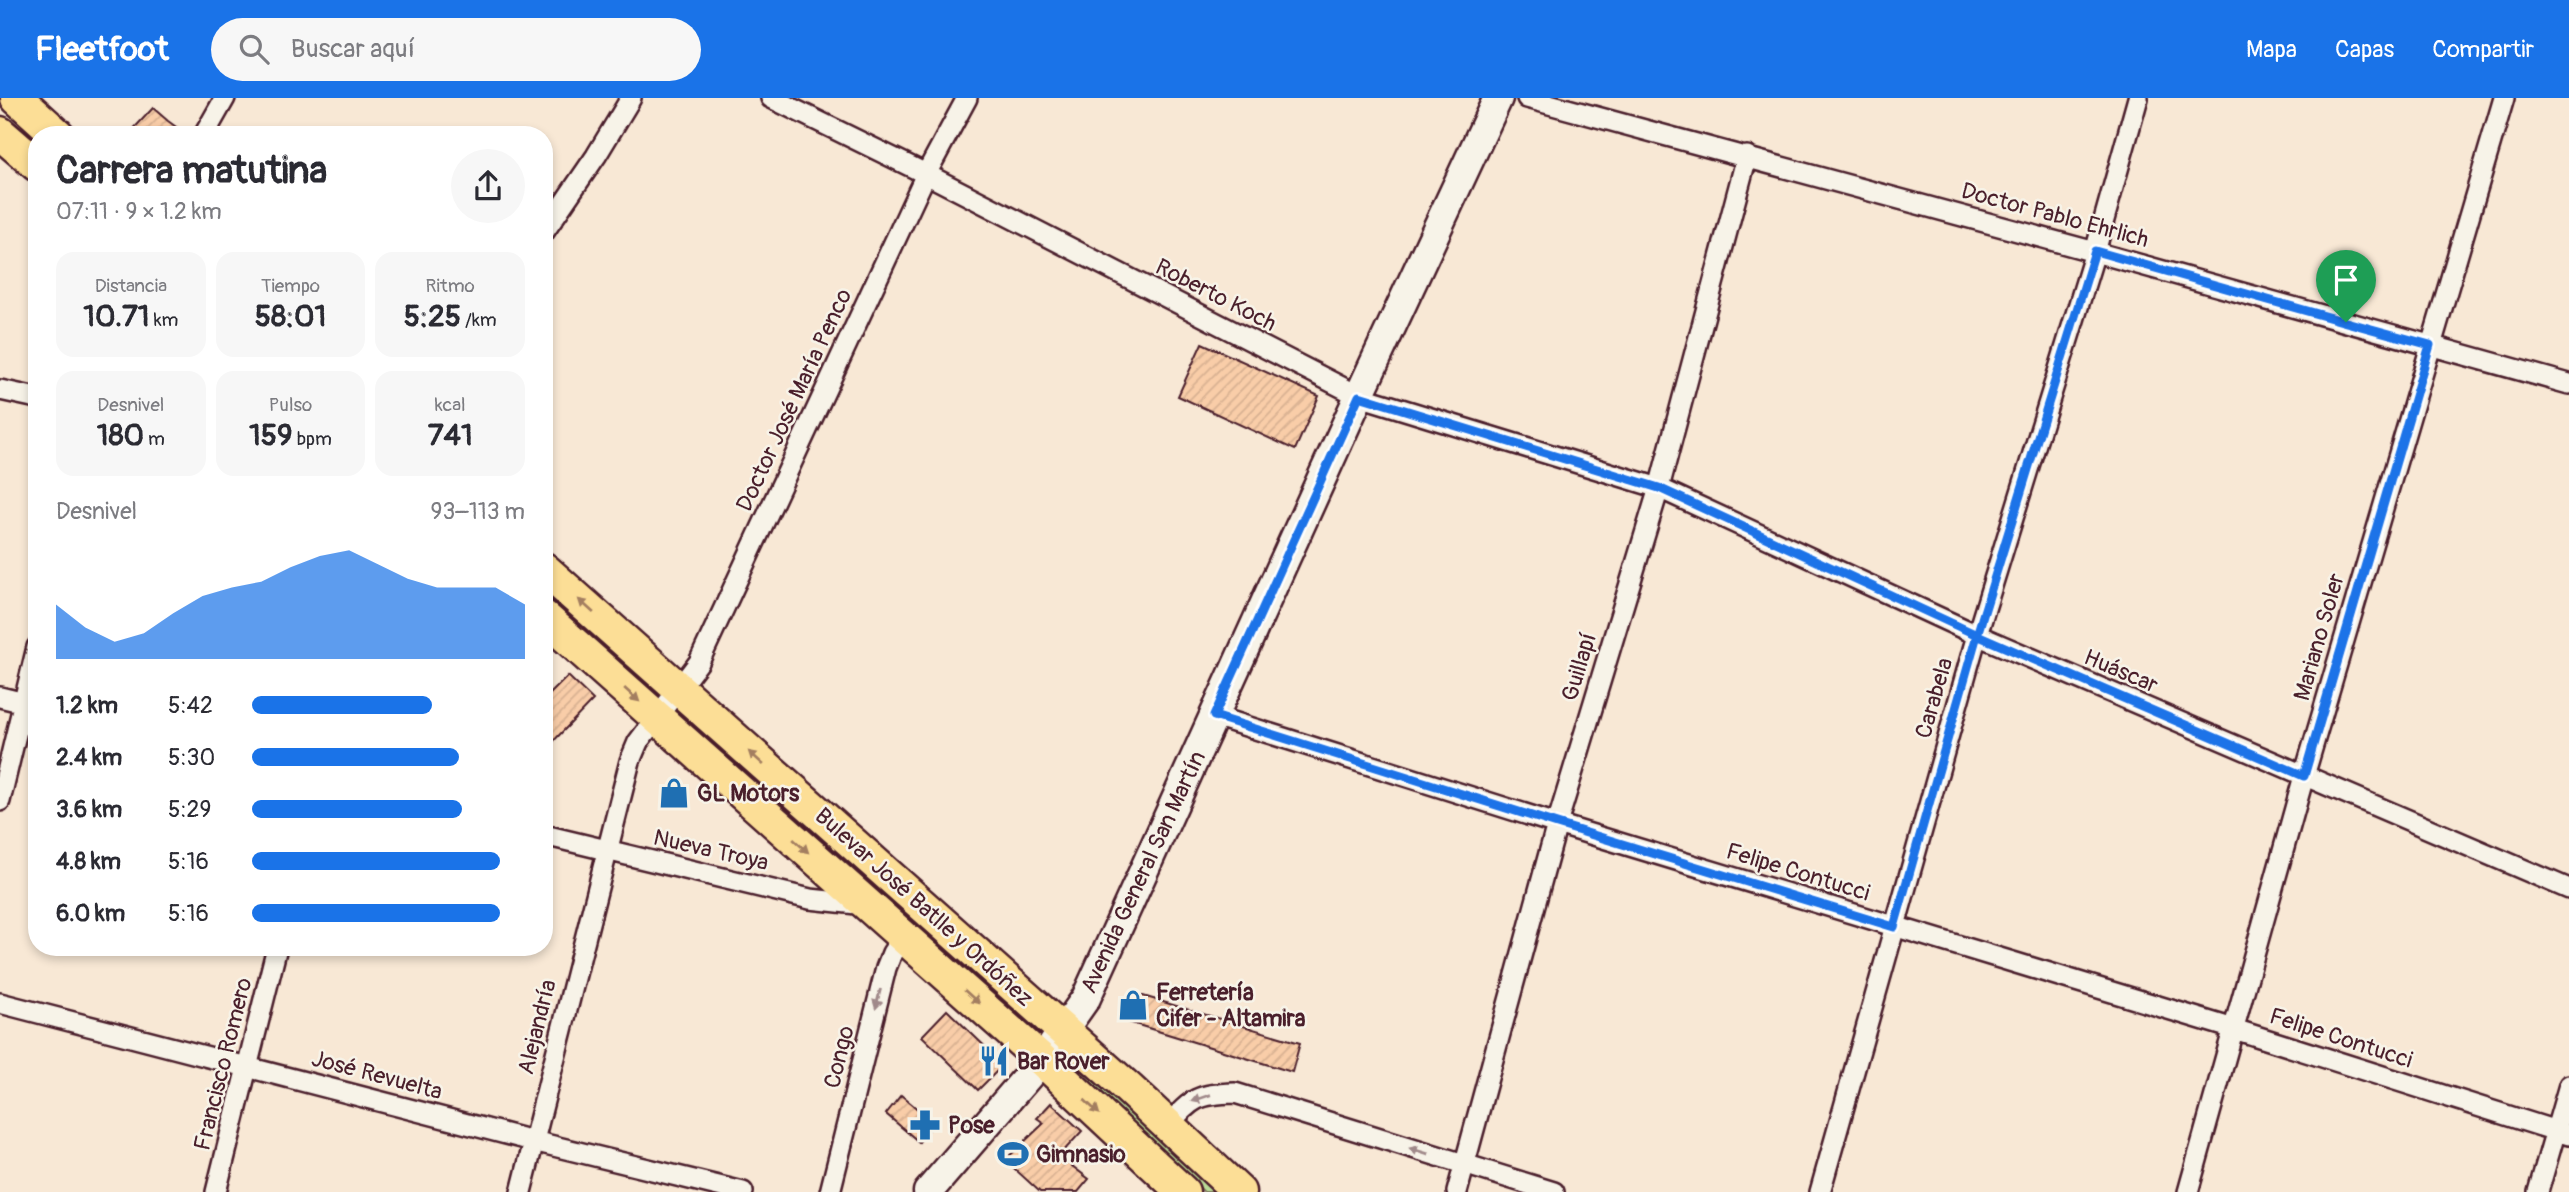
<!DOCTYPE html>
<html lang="es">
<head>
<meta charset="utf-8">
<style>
  body { margin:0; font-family:Pangolin,sans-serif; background:#f7f7f7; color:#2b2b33; height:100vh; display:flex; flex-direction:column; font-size:26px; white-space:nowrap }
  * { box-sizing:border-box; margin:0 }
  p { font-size:23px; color:#7c7c81 }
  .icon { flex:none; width:38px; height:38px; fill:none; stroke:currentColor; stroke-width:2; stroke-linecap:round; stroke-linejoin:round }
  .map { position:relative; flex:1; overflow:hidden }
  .drawer { position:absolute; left:28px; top:28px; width:525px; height:830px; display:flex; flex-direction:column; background:#fff; border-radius:28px; box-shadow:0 4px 10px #0003 }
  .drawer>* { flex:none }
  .pin { position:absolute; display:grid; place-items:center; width:60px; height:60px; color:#fff; margin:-72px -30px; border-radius:50% 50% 50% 0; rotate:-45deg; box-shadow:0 0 7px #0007 }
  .pin .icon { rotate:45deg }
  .round { display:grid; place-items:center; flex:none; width:74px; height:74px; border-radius:37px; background:#f7f7f7 }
  .overview { display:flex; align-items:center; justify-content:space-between; height:119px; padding:0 28px }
  h1 { font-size:38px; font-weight:800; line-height:52px }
  .figures { display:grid; grid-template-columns:repeat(3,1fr); gap:10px; height:119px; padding:7px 28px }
  .figures div { display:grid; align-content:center; border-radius:18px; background:#f7f7f7; text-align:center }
  .figures b { font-size:30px; font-weight:800 }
  .figures small { font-size:19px; font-weight:400 }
  .figures p { font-size:19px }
  .chart { height:196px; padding:14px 28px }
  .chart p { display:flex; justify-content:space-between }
  .chart svg { width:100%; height:126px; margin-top:7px; fill:#1a73e8; opacity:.7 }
  ul { padding:0 28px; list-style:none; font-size:23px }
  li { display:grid; grid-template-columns:112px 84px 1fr; align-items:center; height:52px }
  li i { height:18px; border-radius:9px; background:#1a73e8 }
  header { display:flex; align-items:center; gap:42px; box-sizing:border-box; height:98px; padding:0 35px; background:#1a73e8; color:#fff }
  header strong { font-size:33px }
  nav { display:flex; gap:38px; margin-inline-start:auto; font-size:24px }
  .search { width:490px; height:63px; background:#f7f7f7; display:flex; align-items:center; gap:18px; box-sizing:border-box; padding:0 24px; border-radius:38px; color:#7c7c81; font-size:26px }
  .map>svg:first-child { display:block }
</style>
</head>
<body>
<header>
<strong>Fleetfoot</strong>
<div class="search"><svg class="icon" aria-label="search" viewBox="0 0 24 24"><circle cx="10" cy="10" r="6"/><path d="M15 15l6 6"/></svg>Buscar aquí</div>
<nav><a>Mapa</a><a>Capas</a><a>Compartir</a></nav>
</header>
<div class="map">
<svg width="2569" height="1094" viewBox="0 0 2569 1094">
  <defs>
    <pattern id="building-hatch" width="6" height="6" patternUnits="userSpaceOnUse" patternTransform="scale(1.75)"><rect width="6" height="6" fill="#f9cda8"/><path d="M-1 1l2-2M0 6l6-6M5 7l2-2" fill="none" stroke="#d7b091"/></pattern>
  </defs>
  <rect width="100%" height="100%" fill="#f8e8d5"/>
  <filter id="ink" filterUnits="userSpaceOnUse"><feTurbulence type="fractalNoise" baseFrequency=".0143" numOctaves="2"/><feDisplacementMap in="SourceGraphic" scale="14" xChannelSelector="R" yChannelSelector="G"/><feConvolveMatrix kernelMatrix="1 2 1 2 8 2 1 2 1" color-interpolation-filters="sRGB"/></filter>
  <g filter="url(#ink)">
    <path fill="#badc96" stroke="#827e60" stroke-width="2" d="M 685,617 L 1043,934 L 1042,937 L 1036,938 L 684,623 Z
      M 1067,956 L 1071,957 L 1218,1094 L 1204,1094 L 1064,964 L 1063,960 Z"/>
    <path fill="url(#building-hatch)" stroke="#4a1f2b" stroke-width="2" d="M 153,10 L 168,23 L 187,37 L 128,37 Z
      M 1202,245 L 1319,298 L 1295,352 L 1178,298 Z
      M 568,578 L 593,602 L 544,653 L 544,602 Z
      M 1133,895 L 1300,945 L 1292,974 L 1125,923 Z
      M 947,912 L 999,962 L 998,972 L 978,992 L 922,938 Z
      M 901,997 L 934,1025 L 919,1044 L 886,1016 Z
      M 1051,1005 L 1082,1033 L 1059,1058 L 1089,1081 L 1078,1094 L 1040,1094 L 1005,1062 L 1044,1025 L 1037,1020 Z"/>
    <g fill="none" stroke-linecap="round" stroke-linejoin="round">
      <g stroke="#4a1f2b" stroke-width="24">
        <path id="minor" d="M 771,0 L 926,76 L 1359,298 L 1659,390 L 1977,537 L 2569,791
          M 1527,0 L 2095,154 L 2569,286
          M 204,37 L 225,0
          M 544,134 L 596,58 L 631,0
          M 0,292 L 37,300
          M 0,599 L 37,608
          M 1214,618 L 1557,726 L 2234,931 L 2569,1037
          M 0,703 L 37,549
          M 544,737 L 810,801 L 866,807
          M 0,905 L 533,1043 L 743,1094
          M 1168,1027 C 1193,1000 1197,996 1235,995 L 1554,1094
          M 216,1094 L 277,849
          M 521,1094 L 630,663 L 638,644 L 699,564 L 926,76 L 967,0
          M 830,1094 L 886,870 L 892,855 L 903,839
          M 1457,1094 L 1557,726 L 1659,390 L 1747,58
          M 1820,1094 L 1977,537 L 2095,154 L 2138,0
          M 2188,1094 L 2304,678 L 2504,0
          M 2538,1094 L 2569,987"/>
      </g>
      <g stroke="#4a1f2b" stroke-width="33">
        <path id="secondary" d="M 928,1094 L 1042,962 L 1086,900 L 1359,298 L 1498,0"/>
      </g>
      <g stroke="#4a1f2b" stroke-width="37">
        <path id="primary" d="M 17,0 L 58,37
          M 0,35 L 37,67
          M 544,471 L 1129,991 L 1239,1094
          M 544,519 L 1042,962 L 1183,1094"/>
      </g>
      <use href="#minor" stroke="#f7f3e8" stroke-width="19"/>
      <use href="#secondary" stroke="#f7f3e8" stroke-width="28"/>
      <use href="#primary" stroke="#fcde96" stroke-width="32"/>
    </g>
    <defs><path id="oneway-solid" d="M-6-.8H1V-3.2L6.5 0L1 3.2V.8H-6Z" transform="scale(1.75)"/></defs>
    <g fill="#a37e60">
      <use href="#oneway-solid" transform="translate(586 508) rotate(-138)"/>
      <use href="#oneway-solid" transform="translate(632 597) rotate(42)"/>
      <use href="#oneway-solid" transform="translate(756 660) rotate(-138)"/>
      <use href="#oneway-solid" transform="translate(801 748) rotate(42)"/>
      <use href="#oneway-solid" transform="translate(972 899) rotate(42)"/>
      <use href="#oneway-solid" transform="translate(1092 1009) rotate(43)"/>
    </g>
    <g fill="#a0898a">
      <use href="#oneway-solid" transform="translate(878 901) rotate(104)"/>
      <use href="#oneway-solid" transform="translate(1201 1000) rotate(161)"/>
      <use href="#oneway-solid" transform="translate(1419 1053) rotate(-163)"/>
    </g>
  </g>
  <g fill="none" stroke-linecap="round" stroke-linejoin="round" filter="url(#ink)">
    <g stroke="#fff" stroke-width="14">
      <path id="route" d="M 2346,224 L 2095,153 L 1977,537 L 1894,829 L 1557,726 L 1214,618 L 1359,298 L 1659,390 L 1977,537 L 2304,678 L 2430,247 L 2346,224"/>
    </g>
    <use href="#route" stroke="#1a73e8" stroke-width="9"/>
  </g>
  <defs>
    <g id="shop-bare" transform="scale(2.415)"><path d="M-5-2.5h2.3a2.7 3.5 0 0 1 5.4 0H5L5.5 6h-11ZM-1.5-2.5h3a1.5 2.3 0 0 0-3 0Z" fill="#1f6fb2" stroke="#f7f3e8" stroke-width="2.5" paint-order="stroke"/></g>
    <g id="restaurant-bare" transform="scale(2.415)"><path d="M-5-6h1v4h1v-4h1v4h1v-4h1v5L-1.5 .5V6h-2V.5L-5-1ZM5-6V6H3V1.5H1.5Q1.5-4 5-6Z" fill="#1f6fb2" stroke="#f7f3e8" stroke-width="2.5" paint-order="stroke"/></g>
    <g id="pharmacy-bare" transform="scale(2.415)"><path d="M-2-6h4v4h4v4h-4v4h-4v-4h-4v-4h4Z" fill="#1f6fb2" stroke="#f7f3e8" stroke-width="2.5" paint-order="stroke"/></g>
    <g id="stadium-bare" transform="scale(2.415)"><path d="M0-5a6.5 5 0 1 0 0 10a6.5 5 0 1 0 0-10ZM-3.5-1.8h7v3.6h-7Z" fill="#1f6fb2" stroke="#f7f3e8" stroke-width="2.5" paint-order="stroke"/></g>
  </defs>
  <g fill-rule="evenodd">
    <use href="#shop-bare" x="674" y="695"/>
    <use href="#shop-bare" x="1133" y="907"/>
    <use href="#restaurant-bare" x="994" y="963"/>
    <use href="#pharmacy-bare" x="925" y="1027"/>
    <use href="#stadium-bare" x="1013" y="1056"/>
  </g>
  <g text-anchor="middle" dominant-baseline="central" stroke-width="5" stroke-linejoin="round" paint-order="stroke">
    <g font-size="23" fill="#4a1f2b" stroke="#f7f3e8">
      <text transform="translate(2055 117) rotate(15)">Doctor Pablo Ehrlich</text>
      <text transform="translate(1216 197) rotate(27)">Roberto Koch</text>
      <text transform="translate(794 302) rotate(-65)">Doctor José María Penco</text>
      <text transform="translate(2319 539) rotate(-74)">Mariano Soler</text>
      <text transform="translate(1579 569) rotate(-73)">Guillapí</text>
      <text transform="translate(2121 573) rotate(23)">Huáscar</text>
      <text transform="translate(1934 600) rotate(-74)">Carabela</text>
      <text transform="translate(711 752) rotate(13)">Nueva Troya</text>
      <text transform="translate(1143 774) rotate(-65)">Avenida General San Martín</text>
      <text transform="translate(1798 774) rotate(17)">Felipe Contucci</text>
      <text transform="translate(924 809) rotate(42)">Bulevar José Batlle y Ordóñez</text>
      <text transform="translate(537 929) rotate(-76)">Alejandría</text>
      <text transform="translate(2341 940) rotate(18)">Felipe Contucci</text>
      <text transform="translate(839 959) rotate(-76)">Congo</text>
      <text transform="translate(223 966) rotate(-76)">Francisco Romero</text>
      <text transform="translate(377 977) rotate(15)">José Revuelta</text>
    </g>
    <g font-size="23" font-weight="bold" fill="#4a1f2b" stroke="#f7f3e8" text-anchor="start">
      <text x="697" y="695">GL Motors</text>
      <text x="1156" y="894">Ferretería<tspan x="1156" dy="26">Cifer - Altamira</tspan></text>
      <text x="1017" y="963">Bar Rover</text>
      <text x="948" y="1027">Pose</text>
      <text x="1036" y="1056">Gimnasio</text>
    </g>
  </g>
</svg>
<div class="pin" style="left:2346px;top:224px;background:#1e9e55"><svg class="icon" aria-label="arrive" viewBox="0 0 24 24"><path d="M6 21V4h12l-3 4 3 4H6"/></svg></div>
<section class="drawer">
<div class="overview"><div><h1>Carrera matutina</h1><p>07:11 · 9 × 1.2 km</p></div><a class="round"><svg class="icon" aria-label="share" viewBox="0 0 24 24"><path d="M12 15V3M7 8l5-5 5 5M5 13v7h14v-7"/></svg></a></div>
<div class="figures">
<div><p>Distancia</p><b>10.71<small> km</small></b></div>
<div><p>Tiempo</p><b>58:01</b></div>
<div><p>Ritmo</p><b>5:25<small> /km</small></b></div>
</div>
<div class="figures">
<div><p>Desnivel</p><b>180<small> m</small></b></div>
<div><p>Pulso</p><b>159<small> bpm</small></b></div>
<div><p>kcal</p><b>741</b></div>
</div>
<div class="chart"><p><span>Desnivel</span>93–113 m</p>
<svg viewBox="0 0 160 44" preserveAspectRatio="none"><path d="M0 44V25L10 33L20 38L30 35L40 28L50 22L60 19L70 17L80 12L90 8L100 6L110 11L120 16L130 19L140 19L150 19L160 25V44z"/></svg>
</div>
<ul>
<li><b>1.2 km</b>5:42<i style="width:66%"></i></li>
<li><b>2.4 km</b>5:30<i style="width:76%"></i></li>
<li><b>3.6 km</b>5:29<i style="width:77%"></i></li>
<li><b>4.8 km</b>5:16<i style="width:91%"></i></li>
<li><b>6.0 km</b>5:16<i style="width:91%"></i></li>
</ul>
</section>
</div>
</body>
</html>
